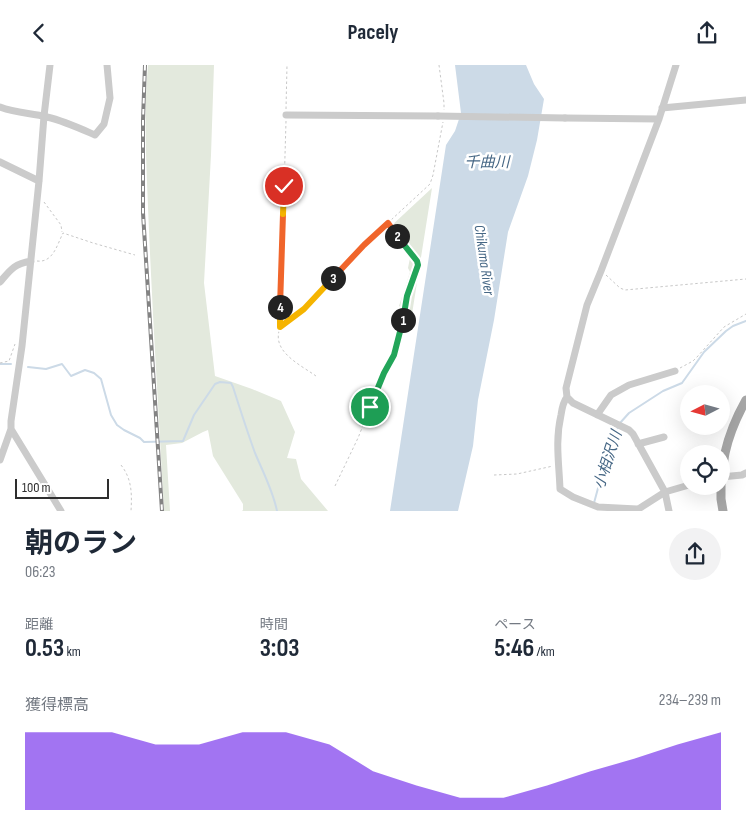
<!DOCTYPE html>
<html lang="ja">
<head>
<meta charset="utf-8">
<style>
  body { margin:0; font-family:"Sofia Sans Condensed","Noto Sans JP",sans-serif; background:#f2f2f3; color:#1f2937; height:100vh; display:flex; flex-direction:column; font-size:19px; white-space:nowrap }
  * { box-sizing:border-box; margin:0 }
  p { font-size:16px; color:#747a83 }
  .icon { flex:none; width:28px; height:28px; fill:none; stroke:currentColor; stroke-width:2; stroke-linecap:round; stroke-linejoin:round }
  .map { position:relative; height:446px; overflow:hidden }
  .details { display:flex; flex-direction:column; background:#fff; flex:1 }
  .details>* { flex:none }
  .needle { width:32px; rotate:264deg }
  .controls { position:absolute; left:680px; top:320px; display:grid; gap:10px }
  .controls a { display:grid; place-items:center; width:50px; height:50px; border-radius:50%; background:#fff; box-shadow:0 5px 20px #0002; font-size:25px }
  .scale { position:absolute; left:15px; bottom:12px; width:94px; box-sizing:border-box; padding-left:5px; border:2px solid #2e2e2e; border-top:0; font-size:14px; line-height:18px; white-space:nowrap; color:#2e2e2e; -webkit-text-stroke:4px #fff; paint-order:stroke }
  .pin { position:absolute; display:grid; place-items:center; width:42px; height:42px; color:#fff; margin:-21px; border:2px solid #fff; border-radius:50%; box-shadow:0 1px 5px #0007 }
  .km { position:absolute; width:25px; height:25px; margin:-12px; border-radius:50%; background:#222; color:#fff; font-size:14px; line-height:25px; text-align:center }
  .round { display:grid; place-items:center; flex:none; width:52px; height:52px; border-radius:26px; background:#f2f2f3 }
  .headline { display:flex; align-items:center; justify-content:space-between; height:85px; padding:0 25px }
  h1 { font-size:28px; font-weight:700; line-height:38px }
  .figures { display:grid; grid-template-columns:repeat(3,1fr); gap:8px; height:85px; padding:5px 25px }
  .figures div { display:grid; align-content:center }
  .figures b { font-size:25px; font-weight:700 }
  .figures small { font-size:14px; font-weight:400 }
  .figures p { font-size:14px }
  .chart { height:140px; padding:10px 25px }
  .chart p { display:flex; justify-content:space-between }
  .chart svg { width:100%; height:90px; margin-top:5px; fill:#7c3aed; opacity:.7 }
  header { display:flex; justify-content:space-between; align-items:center; height:65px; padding:0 25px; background:#fff; font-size:22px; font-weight:700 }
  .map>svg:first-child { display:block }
</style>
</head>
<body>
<header><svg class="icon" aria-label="back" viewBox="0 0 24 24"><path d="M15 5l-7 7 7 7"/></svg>Pacely<svg class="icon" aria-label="share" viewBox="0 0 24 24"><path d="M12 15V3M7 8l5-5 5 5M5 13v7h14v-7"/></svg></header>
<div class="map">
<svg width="746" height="446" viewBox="0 0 746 446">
  <rect width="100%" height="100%" fill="#fff"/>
  <path fill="#e3e9dd" d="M 148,0 L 214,0 L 211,90 L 204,218 L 215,311 L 252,324 L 281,336 L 295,367 L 287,393 L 296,394 L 301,414 L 328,446 L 242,446 L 243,445 L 243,439 L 213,391 L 208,365 L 203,367 L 182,378 L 166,380 L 170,446 L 164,446 C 159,353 153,260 149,166 C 147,111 143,55 148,0 Z
    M 432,123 L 412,249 L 399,241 L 410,207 L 408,203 L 411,188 L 390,162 Z"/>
  <path fill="#ccdae7" d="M 455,0 L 526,0 L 534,19 L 544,34 L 537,75 L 528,111 L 508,167 L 494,255 L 478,335 L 473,381 L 458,446 L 390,446 L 446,80 L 455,66 L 461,48 Z"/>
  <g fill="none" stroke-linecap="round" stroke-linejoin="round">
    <path stroke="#ccdae7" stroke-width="2" d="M 0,299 L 11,299
      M 28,302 L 46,304 L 62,299 L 71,311 L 85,305 L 94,308 L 101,314 L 111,350 L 117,360 L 124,365 L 140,373 L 144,377 L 183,376 L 194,350 L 215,319 L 220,317 L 231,318 L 233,322 C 240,344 247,366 255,388 C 263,407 273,426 277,446
      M 620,358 L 629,348 L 663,326 L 682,318 L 704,287 L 726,266 L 733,261 L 746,256
      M 594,438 L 604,401 L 618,362"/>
    <path stroke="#c8c8c8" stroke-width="1" stroke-dasharray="2.5 2.5" stroke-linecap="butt" d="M 439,0 L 444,38 L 444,45
      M 286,44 L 287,0
      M 286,56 L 280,263 C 271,286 299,299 316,311
      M 44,137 L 61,160 L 62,167
      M 37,196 C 53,198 57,180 63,168 L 93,178 L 135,190
      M 606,210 L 620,223 L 625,225 L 746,214
      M 280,262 L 304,244 L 364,180 L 430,119 L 433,110 L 443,57
      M 0,298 L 9,296 L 15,279
      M 680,303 L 693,296 L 697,292 L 724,262 L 746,249
      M 121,400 C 132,414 132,429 131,446
      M 494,410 L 517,409 L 553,401
      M 335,421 L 358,373 L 384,308 L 395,291 L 407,231 L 418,200 L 417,196 L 388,159"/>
    <path stroke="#cbcbcb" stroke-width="7" d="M 0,42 C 15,48 31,48 47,52 C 64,56 79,63 95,70 L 104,59 L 110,33 L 107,0
      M 662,43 L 746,35
      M 286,50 L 438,51
      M 565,53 L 659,54
      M 0,97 L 39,116
      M 0,217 C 11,204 14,199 31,196
      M 567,332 C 563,337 562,343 561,350 C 555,376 559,398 560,424 L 573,432 L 598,442 L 637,444 L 640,443 L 665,427 L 689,420
      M 597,350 L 611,330 L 629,320 L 675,306
      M 11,364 L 61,446
      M 638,379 L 664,372
      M 0,395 L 11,364 L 11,356 L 22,281 L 39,116 L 44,51 L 50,0
      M 721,412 L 742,410 L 746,408
      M 669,446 L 665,427 L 633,369 L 629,365 L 573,338 L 567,332 L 566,323 L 587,240 L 601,206 L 659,54 L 676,0"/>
    <path stroke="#a6a6a6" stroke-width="9" d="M 721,420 C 723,409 723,398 725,388 C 729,370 737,351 746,335
      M 721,421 L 721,434 L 723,446"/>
    <g stroke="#838383" stroke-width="4">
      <path id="rail" d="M 145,0 L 143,55 L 143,148 L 162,446"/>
    </g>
    <use href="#rail" stroke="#fff" stroke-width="2" stroke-dasharray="5.5" stroke-linecap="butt"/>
    <path stroke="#cbcbcb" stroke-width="7" d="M 438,51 L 565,53"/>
  </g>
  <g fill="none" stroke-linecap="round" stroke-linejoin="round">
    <g stroke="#fff" stroke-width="10">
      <path id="split-1" d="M 370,342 L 384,308 L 394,290 L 403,255"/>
    </g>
    <g stroke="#fff" stroke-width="10">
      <path id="split-2" d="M 397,171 L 417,196 L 418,200 L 407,231 L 403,255"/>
    </g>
    <g stroke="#fff" stroke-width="10">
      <path id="split-3" d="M 333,213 L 364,180 L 388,158 L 397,171"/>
    </g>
    <g stroke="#fff" stroke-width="10">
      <path id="split-4" d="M 280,242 L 280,262 L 304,244 L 333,213"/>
    </g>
    <g stroke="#fff" stroke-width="10">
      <path id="split-5" d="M 280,242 L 283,149"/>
    </g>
    <g stroke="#fff" stroke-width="10">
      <path id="split-6" d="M 283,149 L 284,121"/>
    </g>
    <use href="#split-1" stroke="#22a559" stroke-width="6"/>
    <use href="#split-2" stroke="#22a559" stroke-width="6"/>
    <use href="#split-3" stroke="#f0652b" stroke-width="6"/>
    <use href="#split-4" stroke="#f5b400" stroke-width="6"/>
    <use href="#split-5" stroke="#f0652b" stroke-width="6"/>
    <use href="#split-6" stroke="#f5b400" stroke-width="6"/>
  </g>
  <g text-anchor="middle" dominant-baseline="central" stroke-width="5" stroke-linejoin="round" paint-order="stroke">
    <g font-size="15" font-style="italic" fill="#466785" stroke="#fff">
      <text x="487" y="97">千曲川</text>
      <text transform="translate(484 195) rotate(82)">Chikuma River</text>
      <text transform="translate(608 395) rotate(-72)">小相沢川</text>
    </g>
  </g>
</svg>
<div class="controls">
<a><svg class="needle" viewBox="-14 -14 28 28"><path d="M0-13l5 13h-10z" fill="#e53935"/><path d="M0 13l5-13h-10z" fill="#747a83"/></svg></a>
<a><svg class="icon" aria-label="locate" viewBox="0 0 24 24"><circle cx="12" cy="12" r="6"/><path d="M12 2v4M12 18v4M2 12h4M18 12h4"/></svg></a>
</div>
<div class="scale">100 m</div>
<div class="pin" style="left:370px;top:342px;background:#1e9e55"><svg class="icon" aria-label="arrive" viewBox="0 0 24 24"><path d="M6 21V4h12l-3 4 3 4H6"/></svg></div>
<div class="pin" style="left:284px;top:121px;background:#d93025"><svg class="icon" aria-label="check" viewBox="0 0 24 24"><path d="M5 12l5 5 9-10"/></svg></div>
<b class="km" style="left:403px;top:255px">1</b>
<b class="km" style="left:397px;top:171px">2</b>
<b class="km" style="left:333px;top:213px">3</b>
<b class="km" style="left:280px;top:242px">4</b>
</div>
<section class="details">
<div class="headline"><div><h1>朝のラン</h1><p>06:23</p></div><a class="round"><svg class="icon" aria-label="share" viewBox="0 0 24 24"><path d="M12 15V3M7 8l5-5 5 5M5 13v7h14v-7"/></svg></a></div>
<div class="figures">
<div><p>距離</p><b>0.53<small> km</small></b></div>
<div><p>時間</p><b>3:03</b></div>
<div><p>ペース</p><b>5:46<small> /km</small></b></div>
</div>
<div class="chart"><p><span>獲得標高</span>234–239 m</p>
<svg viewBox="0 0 160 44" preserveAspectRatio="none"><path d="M0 44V6L10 6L20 6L30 12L40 12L50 6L60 6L70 12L80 25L90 32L100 38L110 38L120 32L130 25L140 19L150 12L160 6V44z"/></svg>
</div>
</section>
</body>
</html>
